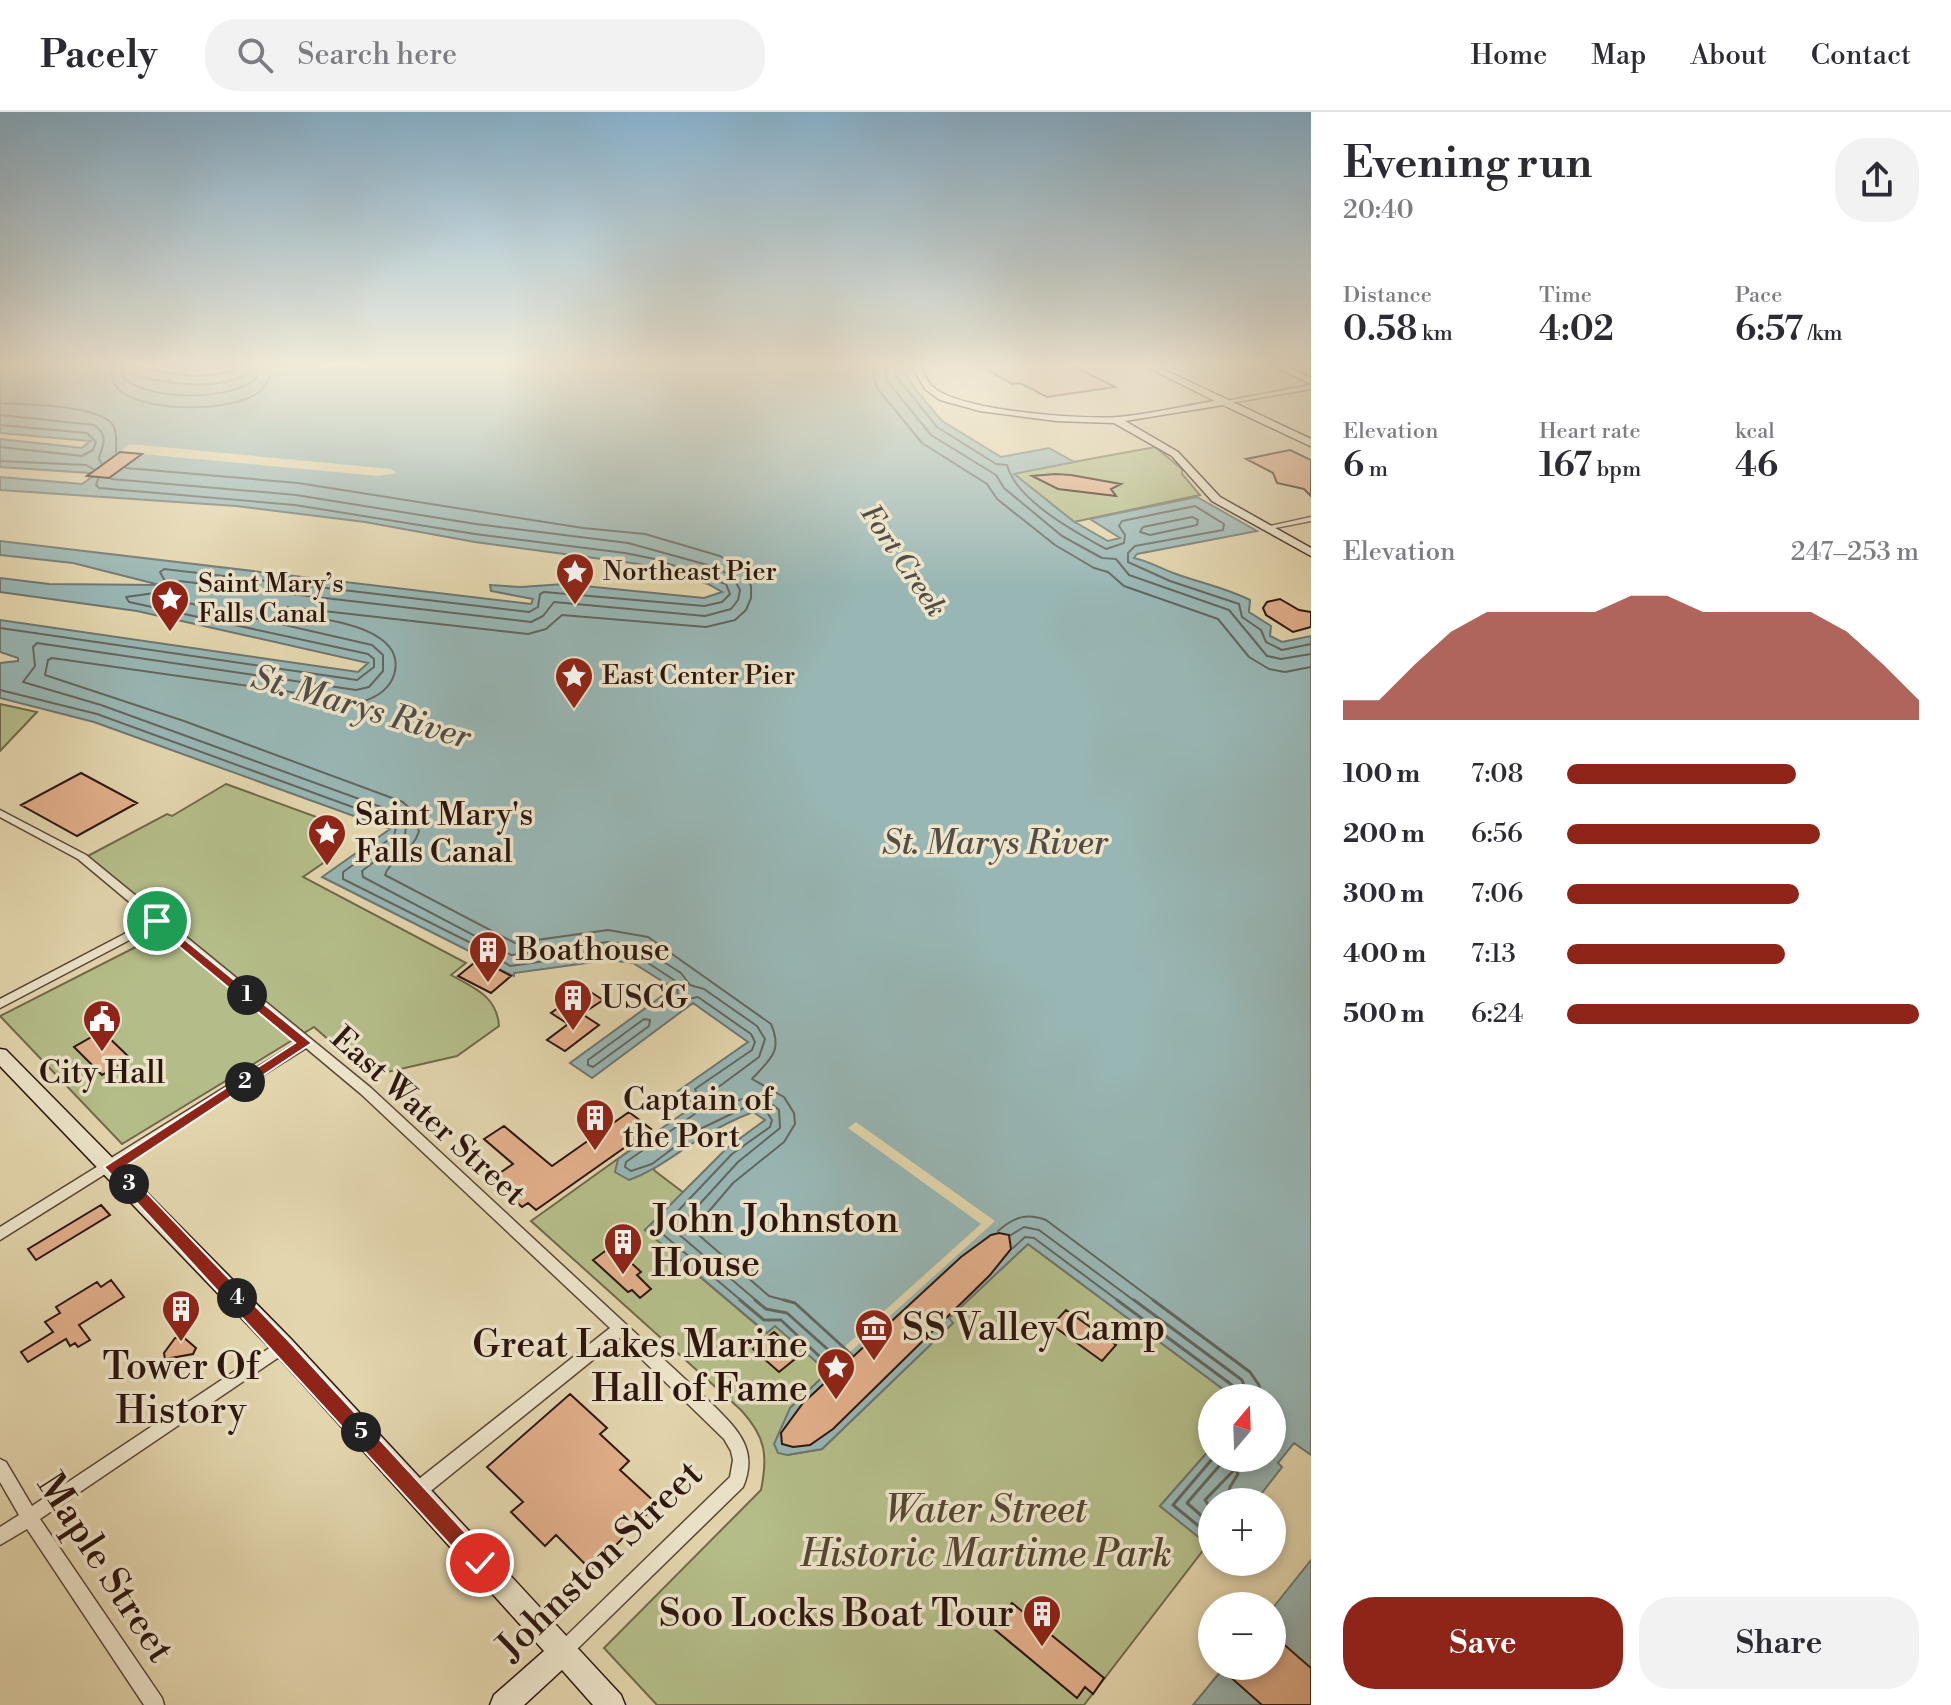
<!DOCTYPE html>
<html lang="en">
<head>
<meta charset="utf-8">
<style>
  body { margin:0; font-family:"Libre Bodoni",serif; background:#f2f2f3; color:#2b2b33; height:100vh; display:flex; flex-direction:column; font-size:30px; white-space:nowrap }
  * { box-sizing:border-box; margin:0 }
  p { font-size:26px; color:#7c7c81 }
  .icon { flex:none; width:44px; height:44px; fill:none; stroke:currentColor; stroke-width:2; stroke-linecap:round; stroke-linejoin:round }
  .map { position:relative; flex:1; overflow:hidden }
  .drawer { display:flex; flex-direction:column; background:#fff; width:640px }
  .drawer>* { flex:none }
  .needle { width:52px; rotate:19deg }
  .tools { position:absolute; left:1198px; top:1272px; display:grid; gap:16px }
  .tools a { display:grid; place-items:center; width:88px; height:88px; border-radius:50%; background:#fff; box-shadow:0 4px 12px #0003; font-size:40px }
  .pin { position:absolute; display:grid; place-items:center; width:68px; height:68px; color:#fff; margin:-34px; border:4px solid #fff; border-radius:50%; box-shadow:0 2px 8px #0007 }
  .km { position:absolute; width:40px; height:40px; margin:-20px; border-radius:50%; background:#222; color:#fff; font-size:22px; line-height:40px; text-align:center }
  .round { display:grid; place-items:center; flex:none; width:84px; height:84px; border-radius:32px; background:#f2f2f3 }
  .head { display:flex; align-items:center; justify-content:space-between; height:136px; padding:0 32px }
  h1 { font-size:44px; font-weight:600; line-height:60px }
  .stats { display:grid; grid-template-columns:repeat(3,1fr); gap:12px; height:136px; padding:8px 32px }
  .stats div { display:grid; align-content:center }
  .stats b { font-size:34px; font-weight:600 }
  .stats small { font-size:22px; font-weight:400 }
  .stats p { font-size:22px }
  .chart { height:224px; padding:16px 32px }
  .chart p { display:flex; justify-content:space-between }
  .chart svg { width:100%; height:144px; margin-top:8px; fill:#8f2418; opacity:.7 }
  .button { display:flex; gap:16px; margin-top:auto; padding:16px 32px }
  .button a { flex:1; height:92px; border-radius:32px; background:#8f2418; color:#fff; font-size:32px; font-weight:600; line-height:92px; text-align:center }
  .button a+a { background:#f2f2f3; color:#2b2b33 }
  ul { padding:0 32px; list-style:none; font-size:26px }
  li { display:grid; grid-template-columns:128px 96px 1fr; align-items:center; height:60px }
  li i { height:20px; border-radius:10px; background:#8f2418 }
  header { display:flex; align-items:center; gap:48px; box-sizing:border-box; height:112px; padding:0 40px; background:#fff; border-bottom:2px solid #e1e1e2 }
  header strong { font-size:38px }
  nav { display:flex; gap:44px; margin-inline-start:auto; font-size:28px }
  .search { width:560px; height:72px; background:#f2f2f3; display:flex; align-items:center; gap:20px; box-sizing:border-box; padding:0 28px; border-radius:32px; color:#7c7c81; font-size:30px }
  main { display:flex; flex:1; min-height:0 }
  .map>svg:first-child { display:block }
</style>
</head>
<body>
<header>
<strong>Pacely</strong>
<div class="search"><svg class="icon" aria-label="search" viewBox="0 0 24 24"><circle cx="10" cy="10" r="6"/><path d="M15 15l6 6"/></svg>Search here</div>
<nav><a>Home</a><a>Map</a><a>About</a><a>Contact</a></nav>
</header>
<main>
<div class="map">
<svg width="1311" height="1593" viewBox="0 0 1311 1593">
  <rect width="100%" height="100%" fill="#e3d5ad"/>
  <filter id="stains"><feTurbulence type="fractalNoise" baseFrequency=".0025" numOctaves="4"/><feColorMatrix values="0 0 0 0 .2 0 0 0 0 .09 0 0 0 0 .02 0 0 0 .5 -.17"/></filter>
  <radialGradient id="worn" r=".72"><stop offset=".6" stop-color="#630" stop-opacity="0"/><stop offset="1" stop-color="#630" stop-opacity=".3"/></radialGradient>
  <path fill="#b4bd89" stroke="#70694b" stroke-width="2" d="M 125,253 L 247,253 C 210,272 164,263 125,253 Z
    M 1155,335 L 1182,357 L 1182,362 L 1200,383 L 1074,410 L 1013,361 Z
    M 0,592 L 37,600 L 0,639 Z
    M 226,672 L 322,707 L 332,745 L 303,765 L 466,851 L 451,863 C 474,876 497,884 499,914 L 457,944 L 370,964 L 314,915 L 122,1032 L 0,904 L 175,815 L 84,746 L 167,702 L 172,704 Z
    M 651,1023 L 645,1043 L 655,1059 L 684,1081 L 645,1118 L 766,1221 L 775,1213 L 828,1260 L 790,1296 L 787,1343 L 822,1337 L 953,1211 L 948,1207 L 1028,1132 L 1235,1286 L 1212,1286 L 1212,1335 L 1160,1394 L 1208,1432 L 1084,1593 L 657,1593 L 604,1536 L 761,1378 C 768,1344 766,1325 741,1298 L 531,1109 Z"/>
  <path fill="#98b6b4" stroke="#6d7671" stroke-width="2" d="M 0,253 C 41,253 85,248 125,253 C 167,259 207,274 247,253 L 901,253 L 916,278 L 942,309 L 1001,345 L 1049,336 L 1074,350 L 1014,362 L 1073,409 L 1108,429 L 1120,426 L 1090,407 L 1197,385 L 1257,419 L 1137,442 L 1134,446 C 1149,449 1161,457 1176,462 C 1201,471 1226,476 1250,488 L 1249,500 L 1271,514 L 1270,524 L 1282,530 L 1311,524 L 1311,1343 L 1294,1331 L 1278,1351 L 1282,1355 L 1255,1390 L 1212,1390 L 1212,1443 L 1204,1437 L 1207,1432 L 1160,1394 L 1212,1335 L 1212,1346 L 1272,1346 L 1272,1286 L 1235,1286 L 1028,1132 L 949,1206 L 953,1211 L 822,1337 L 787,1343 L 778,1341 L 774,1332 L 790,1296 L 828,1260 L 775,1214 L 767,1221 L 645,1118 L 727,1036 L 765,1008 L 753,1000 C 735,1007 717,1016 701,1026 C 676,1041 657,1058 629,1068 L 615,1060 L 618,1047 L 695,993 L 678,979 L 748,930 L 693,891 L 592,966 L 570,951 L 673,876 L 633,851 L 609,848 L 514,861 L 514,864 L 479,848 L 481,845 L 322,765 L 390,717 L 94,610 L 0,586 L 0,551 L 18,549 L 18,546 L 0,540 L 0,508 L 358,560 L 368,551 L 137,499 L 0,480 L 0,466 L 49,472 L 160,473 L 73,451 L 0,443 L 0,429 L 531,492 L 533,487 L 491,479 L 490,473 L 521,475 L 564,472 L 704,486 L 722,480 L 708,472 L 639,452 L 475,430 L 365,410 L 236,394 L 0,378 L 0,365 L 82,372 L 92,365 L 87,364 L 89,361 L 0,355 L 0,327 L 82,336 L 90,329 L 0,321 Z
    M 1311,1448 L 1311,1593 L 1193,1593 L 1225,1554 L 1272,1554 L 1272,1497 Z"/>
  <path fill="#e3d5ad" d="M 129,332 L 391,357 L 396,361 L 379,364 L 120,340 Z
    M 856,1010 L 995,1109 L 828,1260 L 822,1255 L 981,1112 L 848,1016 Z"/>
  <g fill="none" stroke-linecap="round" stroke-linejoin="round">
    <path stroke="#626660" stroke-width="2" d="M 110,253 C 111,264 113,274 123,281 C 151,300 230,300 258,281 C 268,274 270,264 271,253
      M 122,253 L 125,267 C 152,289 229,289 256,267 L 259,253
      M 132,253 L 133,260 L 139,265 C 175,272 213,279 247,262 L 249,253
      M 872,253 L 877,276 L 922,331 L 987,372 L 997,387 L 1055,433 L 1094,456 L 1108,460 L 1124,474 L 1218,507 L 1249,545 L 1269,557 L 1285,560 L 1311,555
      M 884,253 L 888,270 L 931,323 L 996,363 L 1004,376 L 1062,424 L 1102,446 L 1116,447 L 1129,463 L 1229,498 L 1267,544 L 1281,547 L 1311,542
      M 894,253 L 896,264 L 937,315 L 996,352 L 1007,353 C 1016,388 1075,420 1106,437 L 1124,431 L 1125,423 L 1119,414 L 1122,409 L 1195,394 L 1224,412 L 1223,418 L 1135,434 L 1128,441 L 1128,450 L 1170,469 L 1239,492 L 1242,505 L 1261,518 L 1266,530 L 1282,538 L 1311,532
      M 0,291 C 25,293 102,292 114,315 C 117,322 116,333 116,340
      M 0,303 L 94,313 C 108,323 104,331 99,346 L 101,351
      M 0,313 L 87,321 L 96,330 L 93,338 L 82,344 L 0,335
      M 0,349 L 86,353 L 93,357
      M 126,356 L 298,371 L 583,416 L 645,422 L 720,444 L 745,461 L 751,474 L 751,486 L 746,498 L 735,508 L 706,515 L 562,503 L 546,517 L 528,522 L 288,495 L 289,501 C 320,507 409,514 394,563 C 389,578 375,586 361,590 L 52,546 L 48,548 L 45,563 L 184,609 L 403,690 L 413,700 L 419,719 C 413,740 390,747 385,763 L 515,831 L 608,818 L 648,825 L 771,912 C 783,940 770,947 752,967 L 784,985 L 794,1001 L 795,1012 L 784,1030 L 733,1071 L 693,1118 L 769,1184 L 791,1190
      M 111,367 L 296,383 L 476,412 L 628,431 L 715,455 L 733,465 L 740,478 L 738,488 L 731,497 L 705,504 L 554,490 L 543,504 L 531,510 L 179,469 L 172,484 L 175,488 L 372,533 L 383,543 L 383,559 L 369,575 L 356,578 L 37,531 L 33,535 L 35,554 L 23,570 L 101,593 L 395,700 L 406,711 L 405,726 L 362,759 L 363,765 L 511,843 L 607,830 L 639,834 L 681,861 L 690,873 L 704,877 L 757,914 L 765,927 L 759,945 L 709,982 L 716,997 C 740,986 758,978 779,998 L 780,1016 L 738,1050 L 675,1119 L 758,1190
      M 1192,405 L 1198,408 L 1197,413 L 1150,423 L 1140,420 L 1143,415 Z
      M 0,516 L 357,568 L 374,555 L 374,547 L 368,542 L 129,490 L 126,485 L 162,480 L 166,471 L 160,460 L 164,457 L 529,500 L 538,495 L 540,482 L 544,480 L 704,494 L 722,490 L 730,482 L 726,472 L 655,447 L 625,441 L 475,422 L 295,393 L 99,376 L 96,373 L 98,367
      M 0,578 L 97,602 L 391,709 L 396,715 L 394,724 L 343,760 L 343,767 L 483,837 L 510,854 L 610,840 L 636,843 L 677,870 L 678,889 L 698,885 L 751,922 L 755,930 L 752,938 L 695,977 L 701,990 L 699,999 L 626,1050 L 625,1055 L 631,1059 L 652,1052 L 696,1019 L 750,993 L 764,996 L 772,1008 L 770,1015 L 732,1042 L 659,1119 L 743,1190
      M 644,907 L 650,908 L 649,914 L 593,955 L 588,953 L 588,948 Z
      M 998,1119 C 1013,1106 1026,1100 1046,1108 L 1156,1190
      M 1011,1123 L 1024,1115 L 1039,1118 L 1136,1190
      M 1013,1136 L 1025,1125 L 1034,1126 L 1120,1190"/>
    <path stroke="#626660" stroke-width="3" d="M 740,1188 L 764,1208 L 781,1208 L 835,1259
      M 755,1188 L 766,1197 L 787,1201 L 843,1251
      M 784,1188 L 795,1191 L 852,1243
      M 1117,1188 L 1236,1276 L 1239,1286
      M 1134,1188 L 1242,1268 L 1249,1286
      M 1153,1188 L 1250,1260 L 1259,1273 L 1261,1286
      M 1212,1398 L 1205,1388 L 1235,1357 L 1238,1362 L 1230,1375 L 1227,1390
      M 1212,1413 L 1187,1391 L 1226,1346
      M 1212,1425 L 1173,1393 L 1213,1346"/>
  </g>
  <path fill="#e2af8b" stroke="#2c150d" stroke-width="2" d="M 979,253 L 1072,253 L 1115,275 L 1047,285 L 1020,271 L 1012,272 Z
    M 1290,338 L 1311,348 L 1311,384 L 1304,377 L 1277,371 L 1273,361 L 1246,347 Z
    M 120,340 L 142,342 L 109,366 L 87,364 Z
    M 1055,362 L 1071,363 L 1121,372 L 1111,377 L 1116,384 L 1058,377 L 1032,364 Z
    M 1280,487 L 1299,498 L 1311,500 L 1311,515 L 1293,520 L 1266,503 L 1263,496 L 1267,490 Z
    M 81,661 L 137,691 L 77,724 L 21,693 Z
    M 479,847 L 511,864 L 491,881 L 458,864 Z
    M 586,877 L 603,888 L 582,902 L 599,913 L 565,939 L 547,928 L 568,912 L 551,901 L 562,893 L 558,890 L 572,880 L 577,883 Z
    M 102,919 L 131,947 L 102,963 L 74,935 Z
    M 629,1000 L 651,1017 L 536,1098 L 528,1091 L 522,1095 L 491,1067 L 513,1052 L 484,1027 L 504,1014 L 552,1054 Z
    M 101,1093 L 110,1103 L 36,1148 L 28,1137 Z
    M 999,1121 L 1009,1123 L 1011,1137 L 990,1163 L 833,1317 L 810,1333 L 793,1335 L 782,1332 L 781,1321 L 803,1291 L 961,1145 L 991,1123 Z
    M 608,1137 L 622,1151 L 627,1147 L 641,1160 L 637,1163 L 651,1177 L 640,1186 L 632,1178 L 628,1180 L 593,1148 Z
    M 111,1168 L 124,1185 L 79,1213 L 90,1228 L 78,1235 L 75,1231 L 70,1234 L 66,1227 L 28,1250 L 21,1240 L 53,1220 L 45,1210 L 60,1201 L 56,1195 L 97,1170 L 101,1175 Z
    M 1066,1198 L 1116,1233 L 1102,1249 L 1052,1213 Z
    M 774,1220 L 800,1243 L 779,1260 L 753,1237 Z
    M 182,1224 L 196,1236 L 193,1242 L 165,1247 L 164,1241 L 175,1226 Z
    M 570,1282 L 607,1316 L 600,1322 L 629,1349 L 620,1358 L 657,1392 L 591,1458 L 556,1423 L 545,1434 L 511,1400 L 523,1390 L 487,1355 Z
    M 1012,1491 L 1104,1566 L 1093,1582 L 1085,1575 L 1077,1586 L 993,1516 Z
    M 1272,1522 L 1311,1556 L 1311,1593 L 1262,1593 L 1218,1554 L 1272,1554 Z"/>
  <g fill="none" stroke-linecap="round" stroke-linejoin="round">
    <g stroke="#5a4535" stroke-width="3">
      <path id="street" d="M 1311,273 L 1311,277 L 1224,292 L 1221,290 Z
        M 1311,405 L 1311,409 L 1265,418 L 1261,416 Z
        M 0,698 L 86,743 L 371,976 L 712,1292 C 737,1317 759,1337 743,1375 L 569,1545 L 563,1548 L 557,1545 L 554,1539 L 557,1533 L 730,1365 L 733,1348 L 731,1339 L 724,1327 L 620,1226 L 422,1386 L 416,1388 L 410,1386 L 408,1380 L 410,1374 L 610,1216 L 361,982 L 306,936 L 0,1128 L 0,1115 L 298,930 L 158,813 L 0,896 L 0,887 L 151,808 L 78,747 L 0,705 Z
        M 283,1227 L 288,1229 L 291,1234 L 288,1239 L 40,1407 L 162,1586 L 164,1593 L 144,1593 L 27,1417 L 0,1433 L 0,1415 L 19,1403 L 0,1370 L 0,1347 L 6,1350 L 32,1394 Z"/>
    </g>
    <g stroke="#2c150d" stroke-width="3">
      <path id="secondary" d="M 911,253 L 919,253 C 923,260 927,269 932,274 C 957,299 1082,308 1118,305 C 1150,302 1183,294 1215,289 L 1143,253 L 1154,253 L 1311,327 L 1311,334 L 1308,333 L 1223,293 L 1125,309 L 1178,340 L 1220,385 L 1311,436 L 1311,444 L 1212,389 L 1172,344 L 1114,311 L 1056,309 L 980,299 L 940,288 L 925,277 Z
        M 1272,253 L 1284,253 L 1311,266 L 1311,272 Z
        M 0,937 L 6,938 L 291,1227 L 621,1583 L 625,1593 L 593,1593 L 562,1558 L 524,1593 L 490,1593 L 494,1583 L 544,1539 L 275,1241 L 0,954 Z"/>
    </g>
    <use href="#street" fill="#ede4ca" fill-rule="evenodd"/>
    <use href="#secondary" fill="#ede4ca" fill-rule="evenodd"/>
  </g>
  <linearGradient id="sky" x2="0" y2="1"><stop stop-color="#88b5d3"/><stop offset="0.53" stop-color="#f2ecda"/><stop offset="1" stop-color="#f2ecda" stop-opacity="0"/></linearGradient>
  <rect width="1311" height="476" fill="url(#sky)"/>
  <path fill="#8f2418" stroke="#fff" stroke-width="2" d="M 157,805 L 312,931 L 123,1056 L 289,1229 L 487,1444 L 490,1451 L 487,1458 L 480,1461 L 473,1458 L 104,1055 L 295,931 L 152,812 L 150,809 Z"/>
  <defs>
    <g id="sight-pin" transform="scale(2)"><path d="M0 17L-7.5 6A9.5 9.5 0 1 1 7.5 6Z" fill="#8f2418" stroke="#ede4ca"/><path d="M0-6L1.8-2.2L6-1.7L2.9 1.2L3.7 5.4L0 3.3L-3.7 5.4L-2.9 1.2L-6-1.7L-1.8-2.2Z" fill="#fff"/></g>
    <g id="building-pin" transform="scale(2)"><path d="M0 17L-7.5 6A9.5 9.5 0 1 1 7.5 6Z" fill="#8f2418" stroke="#ede4ca"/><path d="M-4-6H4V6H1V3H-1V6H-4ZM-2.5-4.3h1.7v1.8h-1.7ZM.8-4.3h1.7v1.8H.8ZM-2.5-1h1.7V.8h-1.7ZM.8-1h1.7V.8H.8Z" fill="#fff"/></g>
    <g id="civic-pin" transform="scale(2)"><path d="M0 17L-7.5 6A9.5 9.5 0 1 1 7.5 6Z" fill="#8f2418" stroke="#ede4ca"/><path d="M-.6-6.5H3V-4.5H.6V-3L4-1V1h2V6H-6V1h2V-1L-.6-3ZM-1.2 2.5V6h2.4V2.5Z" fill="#fff"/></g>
    <g id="museum-pin" transform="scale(2)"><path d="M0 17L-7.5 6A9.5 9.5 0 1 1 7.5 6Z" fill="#8f2418" stroke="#ede4ca"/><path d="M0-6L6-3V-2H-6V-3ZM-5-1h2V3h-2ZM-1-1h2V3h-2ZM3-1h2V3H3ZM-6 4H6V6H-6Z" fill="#fff"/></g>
  </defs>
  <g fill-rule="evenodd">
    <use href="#sight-pin" x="575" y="460"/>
    <use href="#sight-pin" x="170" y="487"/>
    <use href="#sight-pin" x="574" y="564"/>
    <use href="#sight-pin" x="327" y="721"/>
    <use href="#building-pin" x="488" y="838"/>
    <use href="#building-pin" x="573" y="886"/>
    <use href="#civic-pin" x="102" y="907"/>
    <use href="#building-pin" x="595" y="1006"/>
    <use href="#building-pin" x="623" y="1130"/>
    <use href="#building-pin" x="181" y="1197"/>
    <use href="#museum-pin" x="874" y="1216"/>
    <use href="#sight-pin" x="836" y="1255"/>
    <use href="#building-pin" x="1042" y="1502"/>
  </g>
  <g text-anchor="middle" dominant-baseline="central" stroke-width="7" stroke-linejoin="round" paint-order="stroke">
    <g font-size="26" fill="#2c150d" stroke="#ede4ca" text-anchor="start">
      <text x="603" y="460">Northeast Pier</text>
      <text x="198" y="472">Saint Mary’s<tspan x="198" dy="30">Falls Canal</tspan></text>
      <text x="602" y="564">East Center Pier</text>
    </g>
    <g font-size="28" font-style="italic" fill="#524d47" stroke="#ede4ca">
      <text transform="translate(903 449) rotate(56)">Fort Creek</text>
    </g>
    <g font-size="32" fill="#2c150d" stroke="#ede4ca" text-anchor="start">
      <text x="355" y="703">Saint Mary's<tspan x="355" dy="37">Falls Canal</tspan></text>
      <text x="516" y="838">Boathouse</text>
      <text x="601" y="886">USCG</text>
      <text x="102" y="961" text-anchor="middle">City Hall</text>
      <text x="623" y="988">Captain of<tspan x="623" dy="37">the Port</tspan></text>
    </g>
    <g font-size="32" fill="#2c150d" stroke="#ede4ca">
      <text transform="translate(428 1004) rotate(42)">East Water Street</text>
    </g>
    <g font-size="34" font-style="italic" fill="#524d47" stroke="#ede4ca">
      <text transform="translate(361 596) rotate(16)">St. Marys River</text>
      <text x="995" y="732">St. Marys River</text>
    </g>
    <g font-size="38" fill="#2c150d" stroke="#ede4ca" text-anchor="start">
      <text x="651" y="1108">John Johnston<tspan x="651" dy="44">House</tspan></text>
      <text x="902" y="1216">SS Valley Camp</text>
      <text x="808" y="1233" text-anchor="end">Great Lakes Marine<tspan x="808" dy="44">Hall of Fame</tspan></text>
      <text x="181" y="1255" text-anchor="middle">Tower Of<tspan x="181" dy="44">History</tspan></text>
      <text x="1014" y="1502" text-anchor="end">Soo Locks Boat Tour</text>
    </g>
    <g font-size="38" font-style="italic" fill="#554732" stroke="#ede4ca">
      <text x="986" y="1398">Water Street<tspan x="986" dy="44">Historic Martime Park</tspan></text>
    </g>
    <g font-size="38" fill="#2c150d" stroke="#ede4ca">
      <text transform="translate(600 1449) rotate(-44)">Johnston Street</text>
      <text transform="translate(105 1456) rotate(57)">Maple Street</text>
    </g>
  </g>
  <rect width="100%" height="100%" filter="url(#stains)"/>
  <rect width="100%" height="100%" fill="url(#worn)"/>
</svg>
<div class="tools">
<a><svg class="needle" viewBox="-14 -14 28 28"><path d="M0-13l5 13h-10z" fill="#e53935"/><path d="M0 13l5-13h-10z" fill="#7c7c81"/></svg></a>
<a>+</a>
<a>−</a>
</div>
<div class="pin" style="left:157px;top:809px;background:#1e9e55"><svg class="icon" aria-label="arrive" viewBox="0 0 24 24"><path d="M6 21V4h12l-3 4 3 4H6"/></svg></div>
<div class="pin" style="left:480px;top:1451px;background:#d93025"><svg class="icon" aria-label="check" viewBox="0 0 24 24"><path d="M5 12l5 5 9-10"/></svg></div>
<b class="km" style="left:247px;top:883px">1</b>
<b class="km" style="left:245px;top:970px">2</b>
<b class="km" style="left:129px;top:1072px">3</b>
<b class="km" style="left:237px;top:1186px">4</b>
<b class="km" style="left:361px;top:1320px">5</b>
</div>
<section class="drawer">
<div class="head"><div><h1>Evening run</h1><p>20:40</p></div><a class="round"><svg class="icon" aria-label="share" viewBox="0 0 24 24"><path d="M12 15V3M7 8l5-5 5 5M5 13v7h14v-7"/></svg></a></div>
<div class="stats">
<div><p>Distance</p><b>0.58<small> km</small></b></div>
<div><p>Time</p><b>4:02</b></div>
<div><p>Pace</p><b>6:57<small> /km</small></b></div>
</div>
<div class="stats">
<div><p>Elevation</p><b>6<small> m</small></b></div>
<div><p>Heart rate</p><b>167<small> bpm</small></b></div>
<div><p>kcal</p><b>46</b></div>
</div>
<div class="chart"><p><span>Elevation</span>247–253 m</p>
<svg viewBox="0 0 160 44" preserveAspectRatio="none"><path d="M0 44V38L10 38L20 27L30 17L40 11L50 11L60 11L70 11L80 6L90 6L100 11L110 11L120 11L130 11L140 17L150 27L160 38V44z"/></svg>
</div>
<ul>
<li><b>100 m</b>7:08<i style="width:65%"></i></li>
<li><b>200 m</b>6:56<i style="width:72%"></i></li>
<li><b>300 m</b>7:06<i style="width:66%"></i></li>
<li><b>400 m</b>7:13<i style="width:62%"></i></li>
<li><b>500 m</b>6:24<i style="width:100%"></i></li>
</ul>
<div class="button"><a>Save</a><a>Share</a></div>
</section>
</main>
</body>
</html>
